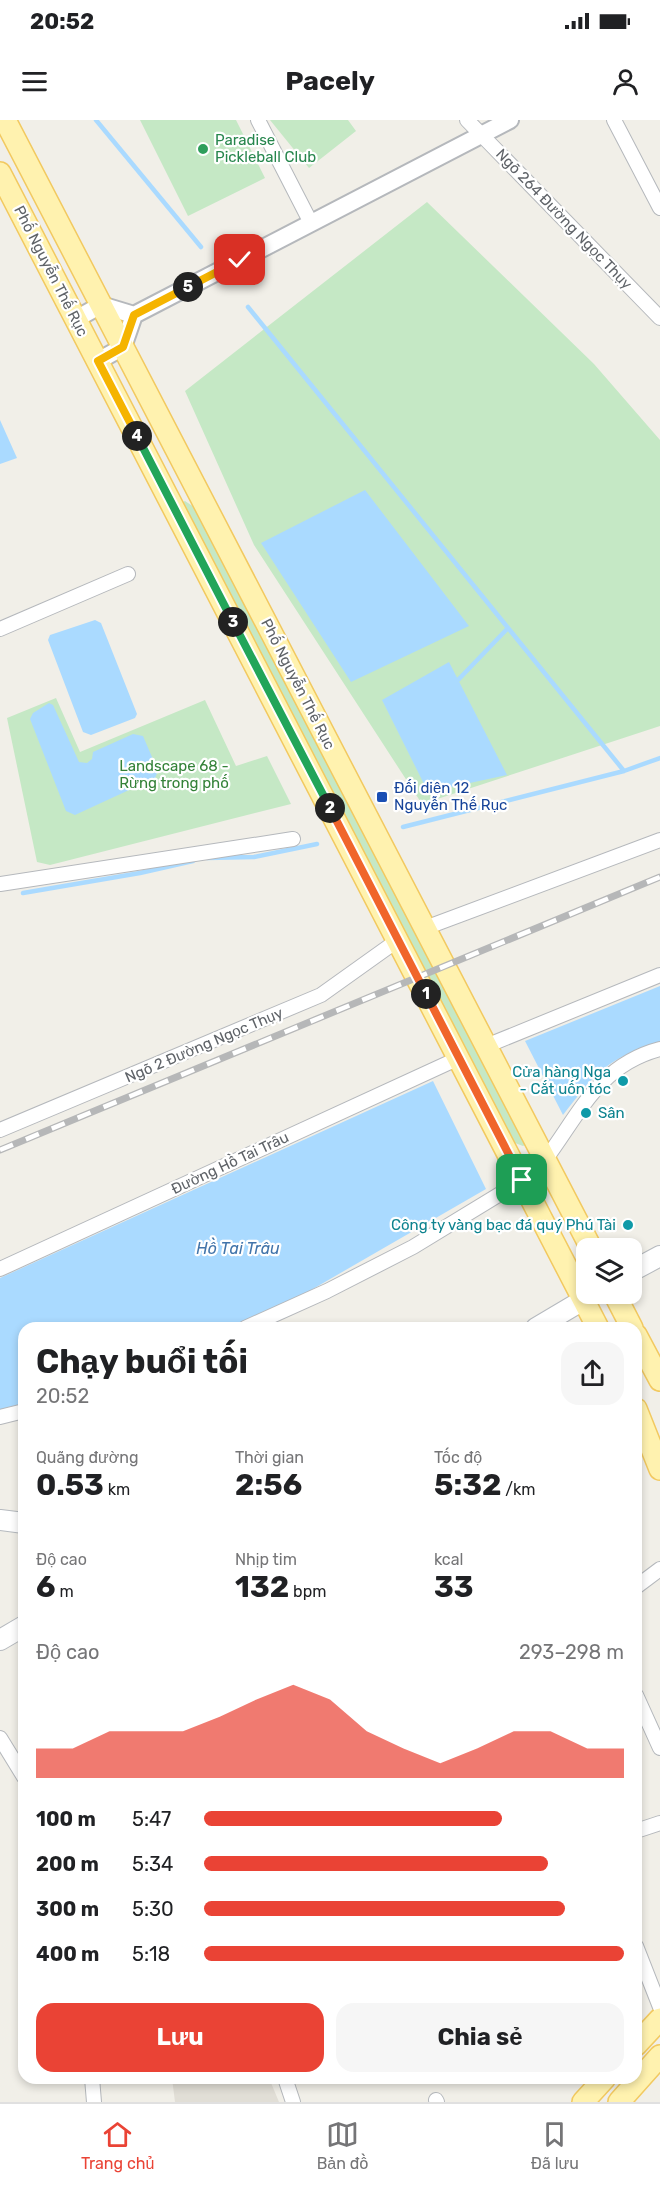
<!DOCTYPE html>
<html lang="vi">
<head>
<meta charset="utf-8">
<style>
  body { margin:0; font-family:Rubik,sans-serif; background:#f6f6f6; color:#202124; height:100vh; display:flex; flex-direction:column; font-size:22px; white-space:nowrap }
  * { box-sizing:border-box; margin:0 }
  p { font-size:20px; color:#757577 }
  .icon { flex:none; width:33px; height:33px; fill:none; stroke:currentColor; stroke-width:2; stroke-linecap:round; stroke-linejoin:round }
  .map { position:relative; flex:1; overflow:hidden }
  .details { position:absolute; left:18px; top:1202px; width:624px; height:762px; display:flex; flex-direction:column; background:#fff; border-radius:18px; box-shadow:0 3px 9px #0003 }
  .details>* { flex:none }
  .buttons { position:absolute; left:576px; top:1118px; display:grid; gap:12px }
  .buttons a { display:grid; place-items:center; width:66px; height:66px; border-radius:12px; background:#fff; box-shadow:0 3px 9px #0003; font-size:30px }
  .pin { position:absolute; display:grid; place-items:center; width:51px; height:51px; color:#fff; margin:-26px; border-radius:12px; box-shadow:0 3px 9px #0006 }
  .km { position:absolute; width:30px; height:30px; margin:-15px; border-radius:50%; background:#222; color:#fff; font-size:16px; line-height:30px; text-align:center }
  .round { display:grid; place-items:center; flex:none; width:63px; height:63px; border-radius:18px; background:#f6f6f6 }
  .headline { display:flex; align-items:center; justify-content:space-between; height:102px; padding:0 18px }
  h1 { font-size:33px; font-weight:700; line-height:45px }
  .metrics { display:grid; grid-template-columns:repeat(3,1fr); gap:9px; height:102px; padding:6px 18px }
  .metrics div { display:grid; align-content:center }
  .metrics b { font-size:30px; font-weight:700 }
  .metrics small { font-size:16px; font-weight:400 }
  .metrics p { font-size:16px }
  .chart { height:168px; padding:12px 18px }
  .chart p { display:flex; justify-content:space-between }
  .chart svg { width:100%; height:108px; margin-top:6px; fill:#ea4335; opacity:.7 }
  .cta { display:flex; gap:12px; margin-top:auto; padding:12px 18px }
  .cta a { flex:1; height:69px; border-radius:18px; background:#ea4335; color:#fff; font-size:24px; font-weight:700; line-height:69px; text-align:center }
  .cta a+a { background:#f6f6f6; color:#202124 }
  ul { padding:0 18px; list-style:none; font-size:20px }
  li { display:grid; grid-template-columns:96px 72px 1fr; align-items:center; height:45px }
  li i { height:15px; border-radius:8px; background:#ea4335 }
  .status { display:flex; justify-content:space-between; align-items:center; height:42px; padding:0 30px; background:#fff; direction:ltr }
  .status svg { height:16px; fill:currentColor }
  header { display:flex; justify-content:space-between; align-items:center; height:78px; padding:0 18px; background:#fff; font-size:27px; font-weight:700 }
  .tab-bar { display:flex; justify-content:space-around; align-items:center; height:84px; border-top:2px solid #e0e0e0; background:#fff; font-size:16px; color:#757577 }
  .tab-bar a { display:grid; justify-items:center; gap:3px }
  .tab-bar .selected { color:#ea4335 }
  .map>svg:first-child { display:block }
</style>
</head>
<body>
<div class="status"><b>20:52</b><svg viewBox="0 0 49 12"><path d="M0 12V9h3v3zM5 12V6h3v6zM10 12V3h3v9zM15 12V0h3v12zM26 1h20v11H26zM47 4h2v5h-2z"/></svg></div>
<header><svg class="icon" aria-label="menu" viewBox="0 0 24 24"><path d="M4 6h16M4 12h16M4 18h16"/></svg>Pacely<svg class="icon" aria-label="person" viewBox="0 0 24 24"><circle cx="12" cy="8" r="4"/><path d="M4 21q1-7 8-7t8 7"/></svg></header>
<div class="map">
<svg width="660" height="1982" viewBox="0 0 660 1982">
  <rect width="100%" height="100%" fill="#f1efe8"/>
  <path fill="#e1ded6" d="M 172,1958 L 269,1958 L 279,1982 L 175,1982 Z"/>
  <path fill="#c5e8c5" d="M 140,0 L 236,0 L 265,58 L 188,96 Z
    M 270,0 L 348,0 L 356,11 L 309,48 Z
    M 427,82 L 594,244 L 660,320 L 660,606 L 422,684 L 254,425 L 185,271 Z
    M 185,381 L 194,387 L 525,1025 L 523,1026 L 515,1023 L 183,382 Z
    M 56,578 L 80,632 L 205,580 L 236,646 L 267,636 L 291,684 L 50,745 L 37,742 L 7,598 Z"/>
  <path fill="#aadaff" d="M 0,300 L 17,338 L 0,344 Z
    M 365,370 L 469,506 L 351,562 L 261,423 Z
    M 95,500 L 101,503 L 137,594 L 135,598 L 91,615 L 83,612 L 48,520 L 50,515 Z
    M 449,542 L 507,655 L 428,672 L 382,580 Z
    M 49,583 L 53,585 L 79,642 L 87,643 L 92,639 L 93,632 L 133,614 L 143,616 L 158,651 L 155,658 L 75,695 L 66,691 L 30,599 L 33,593 Z
    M 660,866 L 660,924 C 609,935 594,955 563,995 L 525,921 Z
    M 433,961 L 486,1069 L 292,1181 L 236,1207 L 24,1208 L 24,1287 L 0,1293 L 0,1158 Z"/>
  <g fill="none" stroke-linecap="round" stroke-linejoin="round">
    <path stroke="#aadaff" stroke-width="4.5" d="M 96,0 L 201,127
      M 248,187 L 624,651
      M 458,560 L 508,508
      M 403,707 L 624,651 L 660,638
      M 207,738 L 254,737 L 317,724
      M 23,773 L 140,753 L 193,741"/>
    <g stroke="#b5b8bc" stroke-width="16">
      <path id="minor" d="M 258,0 L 311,103
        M 467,0 L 660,198
        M 614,0 L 660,88
        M 0,509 L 128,454
        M 0,764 L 293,719
        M 425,808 L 660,720
        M 486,926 L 660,855
        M 0,1010 L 321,875 L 398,820
        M 545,1040 C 580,993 599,945 660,929
        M 0,1149 L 459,938
        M 245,1208 L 327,1171 L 413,1127 L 523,1060
        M 0,1297 L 24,1291
        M 636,1467 L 660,1449
        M 636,1575 L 660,1628
        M 0,1618 L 24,1657
        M 636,1711 L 660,1703
        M 636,1826 L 660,1887
        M 92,1958 L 94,1982
        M 285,1958 L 293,1982
        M 436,1980 L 437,1982"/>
    </g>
    <g stroke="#b5b8bc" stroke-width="20">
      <path id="tertiary" d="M 76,199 L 101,185 L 134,195 L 510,0
        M 98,241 L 123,227 L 134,195"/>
    </g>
    <g stroke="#b6babf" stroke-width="22">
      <path id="secondary" d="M 632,1151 L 660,1136
        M 536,1208 L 595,1173
        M 0,1400 L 24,1403
        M 0,1520 L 24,1506"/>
    </g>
    <g stroke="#f2c960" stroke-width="24">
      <path id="primary" d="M 5,0 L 591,1128
        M 0,53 L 598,1208
        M 614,1173 L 632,1208
        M 636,1215 L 660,1260
        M 636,1289 L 660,1349
        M 636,1925 L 660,1899
        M 583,1982 L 605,1958
        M 619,1982 L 660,1936"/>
    </g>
    <use href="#minor" stroke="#fff" stroke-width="14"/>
    <use href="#tertiary" stroke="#fff" stroke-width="16"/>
    <use href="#secondary" stroke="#fff" stroke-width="20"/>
    <use href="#primary" stroke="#fff2af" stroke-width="21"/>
    <g stroke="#b6b7b8" stroke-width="7">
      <path id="rail" d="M 0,1030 L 660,757"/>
    </g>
    <use href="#rail" stroke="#fff" stroke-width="4.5" stroke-dasharray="14" stroke-linecap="butt"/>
  </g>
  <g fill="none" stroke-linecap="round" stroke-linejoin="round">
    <g stroke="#fff" stroke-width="12">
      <path id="split-1" d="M 426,874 L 522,1060"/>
    </g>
    <g stroke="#fff" stroke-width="12">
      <path id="split-2" d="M 330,688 L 426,874"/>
    </g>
    <g stroke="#fff" stroke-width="12">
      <path id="split-3" d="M 233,502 L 330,688"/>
    </g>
    <g stroke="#fff" stroke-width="12">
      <path id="split-4" d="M 137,316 L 233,502"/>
    </g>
    <g stroke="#fff" stroke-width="12">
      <path id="split-5" d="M 137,316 L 98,241 L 123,227 L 134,195 L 188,167"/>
    </g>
    <g stroke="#fff" stroke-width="12">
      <path id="split-6" d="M 188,167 L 240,140"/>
    </g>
    <use href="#split-1" stroke="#f0652b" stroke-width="8"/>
    <use href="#split-2" stroke="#f0652b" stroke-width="8"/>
    <use href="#split-3" stroke="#22a559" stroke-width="8"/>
    <use href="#split-4" stroke="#22a559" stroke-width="8"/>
    <use href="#split-5" stroke="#f5b400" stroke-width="8"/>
    <use href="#split-6" stroke="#f5b400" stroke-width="8"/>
  </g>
  <circle fill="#2e9e5b" stroke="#fff" stroke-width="2" cx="203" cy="29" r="6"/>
  <rect fill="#1a4fb4" stroke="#fff" stroke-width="2" x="376" y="671" width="12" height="12" rx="3"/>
  <g fill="#0f9aa8" stroke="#fff" stroke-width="2">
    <circle cx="623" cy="961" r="6"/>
    <circle cx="586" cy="993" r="6"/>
    <circle cx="628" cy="1105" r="6"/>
  </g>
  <g text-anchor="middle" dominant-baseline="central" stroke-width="4.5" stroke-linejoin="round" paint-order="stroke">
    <g font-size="15" fill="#27864d" stroke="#fff" text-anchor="start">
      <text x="215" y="20">Paradise<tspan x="215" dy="17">Pickleball Club</tspan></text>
    </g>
    <g font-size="15" fill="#5f6368" stroke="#fff">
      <text transform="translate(564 99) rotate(46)">Ngõ 264 Đường Ngọc Thụy</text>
      <text transform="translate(51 151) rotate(63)">Phố Nguyễn Thế Rục</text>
      <text transform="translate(298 564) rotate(63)">Phố Nguyễn Thế Rục</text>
      <text transform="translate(204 925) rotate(-23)">Ngõ 2 Đường Ngọc Thụy</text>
      <text transform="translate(230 1043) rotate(-25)">Đường Hồ Tai Trâu</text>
    </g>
    <g font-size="15" fill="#348238" stroke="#fff">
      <text x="174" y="646">Landscape 68 -<tspan x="174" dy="17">Rừng trong phố</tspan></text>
    </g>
    <g font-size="15" fill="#164399" stroke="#fff" text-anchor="start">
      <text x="394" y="668">Đối diện 12<tspan x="394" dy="17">Nguyễn Thế Rục</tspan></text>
    </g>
    <g font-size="15" fill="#0d838f" stroke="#fff" text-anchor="end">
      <text x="611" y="952">Cửa hàng Nga<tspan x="611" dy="17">- Cắt uốn tóc</tspan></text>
      <text x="598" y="993" text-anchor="start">Sân</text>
      <text x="616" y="1105">Công ty vàng bạc đá quý Phú Tài</text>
    </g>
    <g font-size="16" font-style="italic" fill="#4174aa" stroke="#fff">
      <text x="238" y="1128">Hồ Tai Trâu</text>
    </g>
  </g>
</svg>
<div class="buttons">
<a><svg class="icon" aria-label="layers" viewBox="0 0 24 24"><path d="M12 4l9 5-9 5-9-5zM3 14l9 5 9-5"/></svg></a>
</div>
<div class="pin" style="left:522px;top:1060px;background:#1e9e55"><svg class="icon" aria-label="arrive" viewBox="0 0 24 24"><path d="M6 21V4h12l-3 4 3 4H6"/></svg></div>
<div class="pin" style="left:240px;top:140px;background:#d93025"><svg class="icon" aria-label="check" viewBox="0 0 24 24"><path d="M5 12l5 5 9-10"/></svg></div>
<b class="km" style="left:426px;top:874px">1</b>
<b class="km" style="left:330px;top:688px">2</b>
<b class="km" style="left:233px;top:502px">3</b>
<b class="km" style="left:137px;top:316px">4</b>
<b class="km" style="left:188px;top:167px">5</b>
<section class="details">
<div class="headline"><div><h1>Chạy buổi tối</h1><p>20:52</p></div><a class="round"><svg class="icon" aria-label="share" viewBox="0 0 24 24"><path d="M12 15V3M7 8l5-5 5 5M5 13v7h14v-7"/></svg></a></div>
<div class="metrics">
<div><p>Quãng đường</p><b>0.53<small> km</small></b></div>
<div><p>Thời gian</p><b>2:56</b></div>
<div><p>Tốc độ</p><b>5:32<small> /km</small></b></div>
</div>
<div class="metrics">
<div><p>Độ cao</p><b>6<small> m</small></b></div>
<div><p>Nhịp tim</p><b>132<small> bpm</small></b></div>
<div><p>kcal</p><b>33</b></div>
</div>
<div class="chart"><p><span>Độ cao</span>293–298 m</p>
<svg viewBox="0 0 160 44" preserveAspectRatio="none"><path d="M0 44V32L10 32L20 25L30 25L40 25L50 19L60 12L70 6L80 12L90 25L100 32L110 38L120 32L130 25L140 25L150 32L160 32V44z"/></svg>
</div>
<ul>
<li><b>100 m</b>5:47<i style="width:71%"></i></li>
<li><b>200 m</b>5:34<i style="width:82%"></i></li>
<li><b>300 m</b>5:30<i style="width:86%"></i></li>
<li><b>400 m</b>5:18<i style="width:100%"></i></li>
</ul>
<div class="cta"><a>Lưu</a><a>Chia sẻ</a></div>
</section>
</div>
<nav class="tab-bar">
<a class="selected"><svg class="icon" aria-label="home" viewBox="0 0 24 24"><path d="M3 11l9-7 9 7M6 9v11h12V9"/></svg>Trang chủ</a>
<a><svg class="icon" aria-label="map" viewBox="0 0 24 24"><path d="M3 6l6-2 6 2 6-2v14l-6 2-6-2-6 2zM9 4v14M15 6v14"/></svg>Bản đồ</a>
<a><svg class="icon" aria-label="saved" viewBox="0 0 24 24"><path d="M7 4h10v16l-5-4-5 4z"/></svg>Đã lưu</a>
</nav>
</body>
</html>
